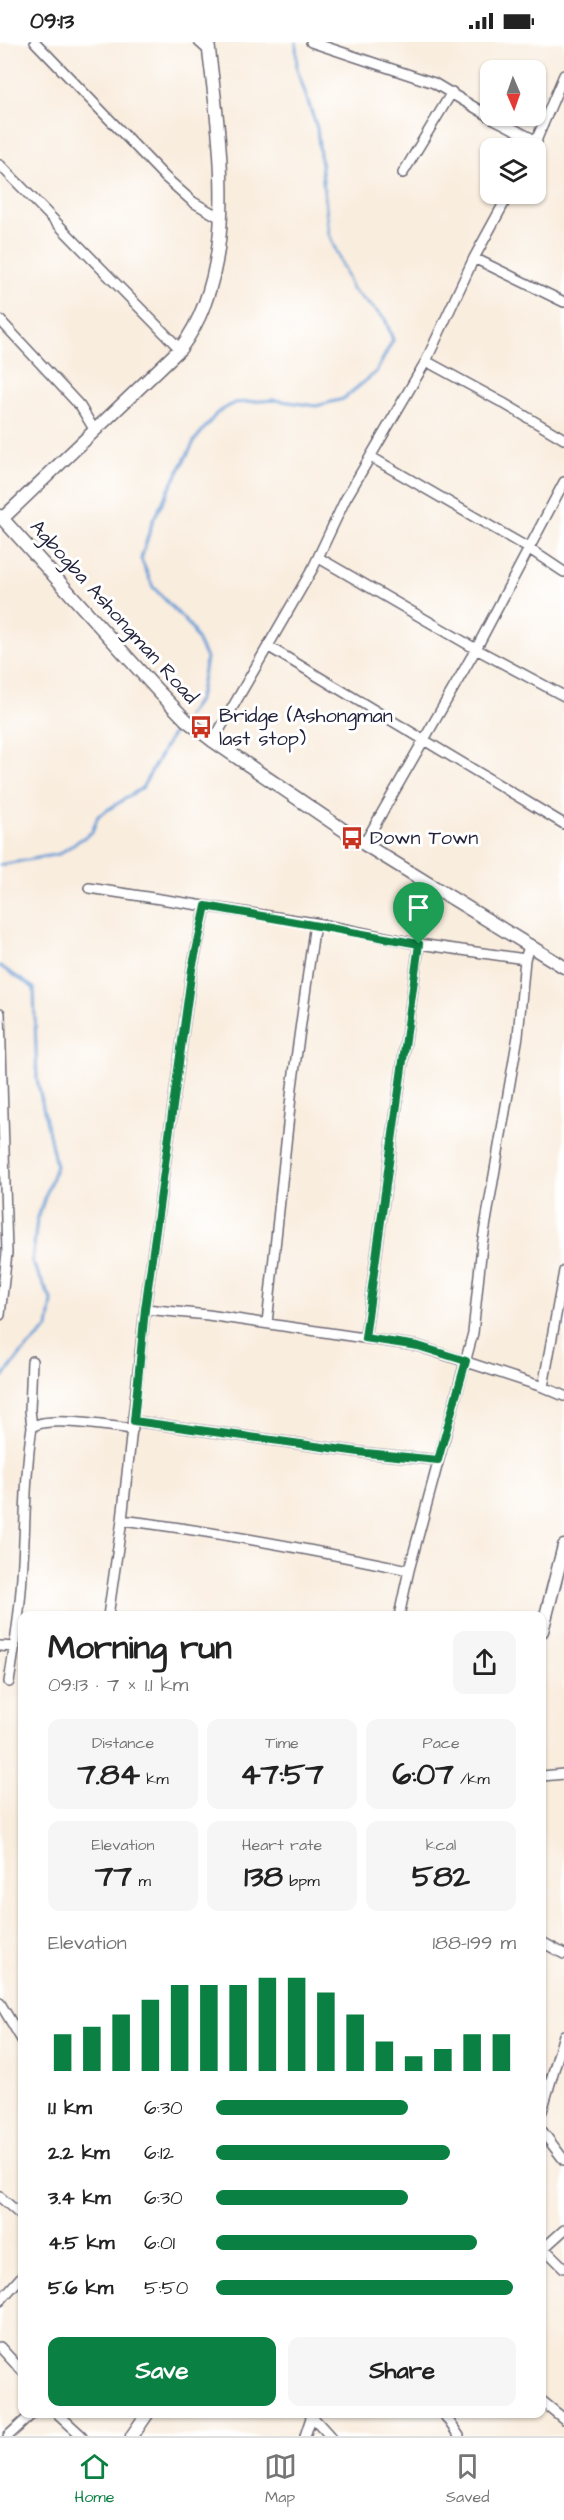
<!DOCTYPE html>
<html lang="en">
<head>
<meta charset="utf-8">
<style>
  body { margin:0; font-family:"Architects Daughter",sans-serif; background:#f6f6f6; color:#222; height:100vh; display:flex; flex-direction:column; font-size:22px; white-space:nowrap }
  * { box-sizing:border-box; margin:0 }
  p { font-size:20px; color:#767676 }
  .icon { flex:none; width:33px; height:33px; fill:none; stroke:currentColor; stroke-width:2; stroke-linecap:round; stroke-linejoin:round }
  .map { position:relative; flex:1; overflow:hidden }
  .sheet { position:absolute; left:18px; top:1569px; width:528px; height:807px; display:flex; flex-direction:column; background:#fff; border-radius:12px; box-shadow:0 2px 4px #0004 }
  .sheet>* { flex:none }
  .needle { width:39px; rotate:178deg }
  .controls { position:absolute; left:480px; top:18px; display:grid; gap:12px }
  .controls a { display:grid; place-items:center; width:66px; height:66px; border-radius:12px; background:#fff; box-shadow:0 2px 4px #0004; font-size:30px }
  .pin { position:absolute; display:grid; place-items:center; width:51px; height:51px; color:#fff; margin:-62px -26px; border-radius:50% 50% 50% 0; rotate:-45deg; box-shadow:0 0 6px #0007 }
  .pin .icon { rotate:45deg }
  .round { display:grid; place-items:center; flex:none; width:63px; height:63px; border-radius:12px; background:#f6f6f6 }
  .head { display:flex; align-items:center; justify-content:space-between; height:102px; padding:0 30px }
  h1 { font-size:33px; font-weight:800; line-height:45px }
  .figures { display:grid; grid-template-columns:repeat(3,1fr); gap:9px; height:102px; padding:6px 30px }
  .figures div { display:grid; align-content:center; border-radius:12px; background:#f6f6f6; text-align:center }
  .figures b { font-size:30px; font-weight:800 }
  .figures small { font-size:16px; font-weight:400 }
  .figures p { font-size:16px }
  .chart { height:168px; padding:12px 30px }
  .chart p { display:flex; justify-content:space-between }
  .chart svg { width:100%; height:108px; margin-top:6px; stroke:#0b8043; stroke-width:6 }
  .cta { display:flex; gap:12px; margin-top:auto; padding:12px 30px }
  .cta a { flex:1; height:69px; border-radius:12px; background:#0b8043; color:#fff; font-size:24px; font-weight:800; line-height:69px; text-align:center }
  .cta a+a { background:#f6f6f6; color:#222 }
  ul { padding:0 30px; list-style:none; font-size:20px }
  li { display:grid; grid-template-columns:96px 72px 1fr; align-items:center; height:45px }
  li i { height:15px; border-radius:8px; background:#0b8043 }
  .status { display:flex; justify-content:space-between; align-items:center; height:42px; padding:0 30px; background:#fff; direction:ltr }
  .status svg { height:16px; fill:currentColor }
  .menu { display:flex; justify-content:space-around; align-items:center; height:84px; border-top:2px solid #e0e0e0; background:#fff; font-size:16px; color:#767676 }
  .menu a { display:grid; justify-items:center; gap:3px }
  .menu .active { color:#0b8043 }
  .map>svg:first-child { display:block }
</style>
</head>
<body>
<div class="status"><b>09:13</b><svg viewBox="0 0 49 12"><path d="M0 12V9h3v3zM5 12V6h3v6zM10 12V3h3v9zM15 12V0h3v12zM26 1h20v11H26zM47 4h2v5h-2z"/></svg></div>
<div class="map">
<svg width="564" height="2394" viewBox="0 0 564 2394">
  <rect width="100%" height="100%" fill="#fff"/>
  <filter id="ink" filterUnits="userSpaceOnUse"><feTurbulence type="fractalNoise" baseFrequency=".0167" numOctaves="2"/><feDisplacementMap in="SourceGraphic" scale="12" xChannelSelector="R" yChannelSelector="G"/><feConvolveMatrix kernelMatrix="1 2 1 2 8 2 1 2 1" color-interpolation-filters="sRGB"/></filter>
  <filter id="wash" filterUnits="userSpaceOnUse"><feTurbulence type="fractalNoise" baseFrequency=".008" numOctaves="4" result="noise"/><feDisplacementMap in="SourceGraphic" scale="24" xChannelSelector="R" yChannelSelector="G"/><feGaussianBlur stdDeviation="1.35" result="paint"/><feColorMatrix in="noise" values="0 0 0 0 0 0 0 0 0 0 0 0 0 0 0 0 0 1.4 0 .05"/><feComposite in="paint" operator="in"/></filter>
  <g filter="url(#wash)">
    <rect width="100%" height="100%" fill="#f9edde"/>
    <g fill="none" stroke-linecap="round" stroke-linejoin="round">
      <path stroke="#699dd5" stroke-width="3" d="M 187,674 L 199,657 L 206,616 L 191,585 L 153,545 L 141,517 L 153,478 L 195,398 L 217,371 L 234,361 L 275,358 L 316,364 L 343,357 L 376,330 L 393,298 L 385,277 L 352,247 L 329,192 L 317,86 L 297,27 L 296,0
        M 0,823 L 59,812 L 92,790 L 98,774 L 142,746 L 174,689 L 182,679
        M 0,924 L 34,946 L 37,1037 L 56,1124 L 37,1178 L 32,1220 L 52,1259 L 48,1286 L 21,1312 L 0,1339"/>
    </g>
  </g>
  <g filter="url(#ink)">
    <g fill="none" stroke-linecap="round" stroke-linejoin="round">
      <g stroke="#6d6974" stroke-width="12">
        <path id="minor" d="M 35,0 L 165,135 L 193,160 L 219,175
          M 199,0 L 209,9
          M 311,0 L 434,41 L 494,77 L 537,99
          M 533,106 L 564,33
          M 0,123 L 180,307
          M 403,131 L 452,50
          M 474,216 L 564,260
          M 0,278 L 80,364 L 95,389
          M 426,319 L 503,361 L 564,397
          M 371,415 L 528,506 L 564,530
          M 319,516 L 476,607 L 564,654
          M 269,605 L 564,782
          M 213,699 L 313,526 L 345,458 L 426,319 L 474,216 L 509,152
          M 364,802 L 476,607 L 564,440
          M 89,846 L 315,881 L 419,902 L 525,917
          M 0,971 L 7,1211 L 0,1273
          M 145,1267 L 208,1273 L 418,1304 L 543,1345 L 564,1354
          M 267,1281 L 292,1045 L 315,881
          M 365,1296 L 419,902
          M 32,1319 L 30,1368 L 32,1385
          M 543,1345 L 564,1229
          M 134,1379 L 366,1411 L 438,1418
          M 122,1478 C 219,1490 313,1508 409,1528
          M 108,1574 L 122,1478 L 145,1267 L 192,927 L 206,864
          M 399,1574 L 409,1528 L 473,1291 L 482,1203 L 518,994 L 525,917 L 530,902
          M 0,1604 L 15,1605
          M 9,1640 C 15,1604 20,1569 22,1534 C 26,1484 24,1435 32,1385 C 48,1373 111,1385 133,1387
          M 542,1734 L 564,1732
          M 542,1900 L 564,1912
          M 0,1961 L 22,1998
          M 542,2069 L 564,1993
          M 542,2089 L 564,2118
          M 0,2155 L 22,2174
          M 542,2204 L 544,2206 L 564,2188
          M 544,2206 L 564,2226
          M 0,2259 L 22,2234
          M 0,2305 L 22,2329
          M 542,2359 L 564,2377
          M 58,2372 L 82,2394
          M 310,2372 L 330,2394
          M 444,2372 L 459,2394
          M 8,2394 L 32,2372
          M 305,2394 L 312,2373"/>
      </g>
      <g stroke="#6d6974" stroke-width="15">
        <path id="tertiary" d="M 0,474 L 158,649 L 186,678 L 213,699 L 364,802 L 564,925
          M 3,476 L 180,307 C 242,226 219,95 208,0
          M 542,1589 L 564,1504
          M 132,2394 L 147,2372"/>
      </g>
      <use href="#minor" stroke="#fff" stroke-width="9"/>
      <use href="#tertiary" stroke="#fff" stroke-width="12"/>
    </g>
  </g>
  <g fill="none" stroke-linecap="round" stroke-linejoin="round" filter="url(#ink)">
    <g stroke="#fff" stroke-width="12">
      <path id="route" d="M 206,864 L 419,902 L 365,1296 L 418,1304 L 466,1319 L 438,1418 L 366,1411 L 134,1379 L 145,1267 L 192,927 Z"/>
    </g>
    <use href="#route" stroke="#0b8043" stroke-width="8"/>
  </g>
  <defs>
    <g id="bus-bare" transform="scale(1.8)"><path d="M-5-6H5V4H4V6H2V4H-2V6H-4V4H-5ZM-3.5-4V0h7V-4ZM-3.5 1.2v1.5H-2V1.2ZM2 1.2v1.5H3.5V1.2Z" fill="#c8321e" stroke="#fff" stroke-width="2.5" paint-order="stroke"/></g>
  </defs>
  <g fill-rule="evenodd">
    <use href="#bus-bare" x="201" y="685"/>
    <use href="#bus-bare" x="352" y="796"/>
  </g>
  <g text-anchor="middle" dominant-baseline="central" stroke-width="6" stroke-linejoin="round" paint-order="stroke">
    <g font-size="20" fill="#22223b" stroke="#fff">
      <text transform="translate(114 570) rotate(48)">Agbogba Ashongman Road</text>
    </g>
    <g font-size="20" fill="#22223b" stroke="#fff" text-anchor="start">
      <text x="219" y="674">Bridge (Ashongman<tspan x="219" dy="23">last stop)</tspan></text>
      <text x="370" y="796">Down Town</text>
    </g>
  </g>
</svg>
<div class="controls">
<a><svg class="needle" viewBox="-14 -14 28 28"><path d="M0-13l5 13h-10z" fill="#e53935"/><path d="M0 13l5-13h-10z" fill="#767676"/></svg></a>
<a><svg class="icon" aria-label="layers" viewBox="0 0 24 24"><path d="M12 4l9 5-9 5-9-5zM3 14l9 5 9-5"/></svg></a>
</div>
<div class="pin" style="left:419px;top:902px;background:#1e9e55"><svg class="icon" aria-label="arrive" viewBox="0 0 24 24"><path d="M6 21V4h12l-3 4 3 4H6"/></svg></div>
<section class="sheet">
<div class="head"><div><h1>Morning run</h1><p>09:13 · 7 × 1.1 km</p></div><a class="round"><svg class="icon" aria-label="share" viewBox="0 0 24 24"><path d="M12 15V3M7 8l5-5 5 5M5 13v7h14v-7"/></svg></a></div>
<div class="figures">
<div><p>Distance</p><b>7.84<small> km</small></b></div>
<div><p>Time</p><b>47:57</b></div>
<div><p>Pace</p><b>6:07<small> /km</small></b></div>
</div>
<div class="figures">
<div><p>Elevation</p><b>77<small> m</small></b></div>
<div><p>Heart rate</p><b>138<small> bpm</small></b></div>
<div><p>kcal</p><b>582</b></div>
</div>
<div class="chart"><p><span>Elevation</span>188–199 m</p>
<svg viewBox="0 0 160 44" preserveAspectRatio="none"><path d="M5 44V29M15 44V26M25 44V21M35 44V15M45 44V9M55 44V9M65 44V9M75 44V6M85 44V6M95 44V12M105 44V21M115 44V32M125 44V38M135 44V35M145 44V29M155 44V29"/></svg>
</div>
<ul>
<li><b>1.1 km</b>6:30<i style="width:64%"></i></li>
<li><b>2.2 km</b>6:12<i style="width:78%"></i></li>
<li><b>3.4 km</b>6:30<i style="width:64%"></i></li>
<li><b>4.5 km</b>6:01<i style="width:87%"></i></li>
<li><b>5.6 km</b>5:50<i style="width:99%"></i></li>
</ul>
<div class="cta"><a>Save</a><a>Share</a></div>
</section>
</div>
<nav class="menu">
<a class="active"><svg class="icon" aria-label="home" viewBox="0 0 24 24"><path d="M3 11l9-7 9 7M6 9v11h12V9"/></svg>Home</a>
<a><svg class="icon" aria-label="map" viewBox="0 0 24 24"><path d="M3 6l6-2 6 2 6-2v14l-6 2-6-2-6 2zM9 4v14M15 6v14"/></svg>Map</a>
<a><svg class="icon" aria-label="saved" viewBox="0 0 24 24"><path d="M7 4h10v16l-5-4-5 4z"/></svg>Saved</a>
</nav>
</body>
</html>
